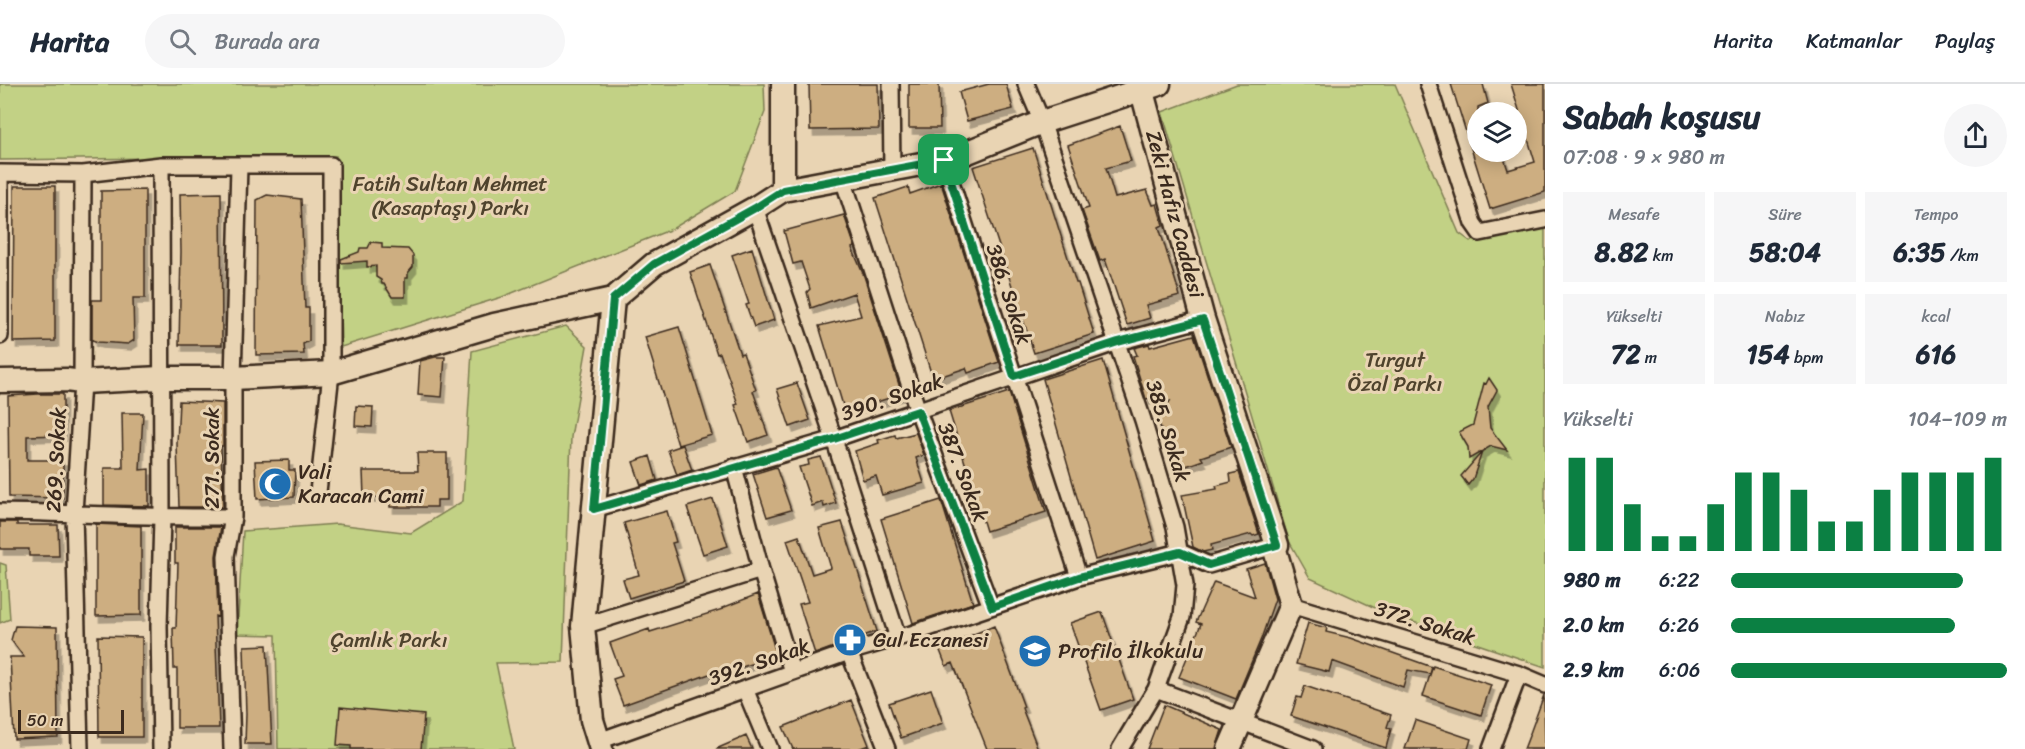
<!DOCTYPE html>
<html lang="tr">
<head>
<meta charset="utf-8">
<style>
  body { margin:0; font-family:Sriracha,sans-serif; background:#f6f6f7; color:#1f2937; height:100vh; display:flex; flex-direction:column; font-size:22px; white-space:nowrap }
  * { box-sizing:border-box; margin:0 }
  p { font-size:20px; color:#747a83 }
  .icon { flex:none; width:33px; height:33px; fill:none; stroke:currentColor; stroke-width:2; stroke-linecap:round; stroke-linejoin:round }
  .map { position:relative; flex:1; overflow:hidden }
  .sheet { display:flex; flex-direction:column; background:#fff; width:480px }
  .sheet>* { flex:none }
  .fabs { position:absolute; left:1467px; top:18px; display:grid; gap:12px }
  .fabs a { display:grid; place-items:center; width:60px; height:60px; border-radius:50%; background:#fff; box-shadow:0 3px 15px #0003; font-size:30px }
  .scale { position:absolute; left:18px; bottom:15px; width:106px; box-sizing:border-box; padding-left:6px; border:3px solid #3b2a1e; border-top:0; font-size:16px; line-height:21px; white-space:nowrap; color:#3b2a1e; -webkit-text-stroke:4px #e9d4b3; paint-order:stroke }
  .pin { position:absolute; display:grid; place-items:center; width:51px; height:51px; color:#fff; margin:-26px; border-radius:12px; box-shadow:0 3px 9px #0006 }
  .round { display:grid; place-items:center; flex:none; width:63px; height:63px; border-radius:32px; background:#f6f6f7 }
  .overview { display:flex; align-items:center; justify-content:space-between; height:102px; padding:0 18px }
  h1 { font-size:33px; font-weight:800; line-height:45px }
  .metrics { display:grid; grid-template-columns:repeat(3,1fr); gap:9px; height:102px; padding:6px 18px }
  .metrics div { display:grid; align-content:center; border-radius:0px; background:#f6f6f7; text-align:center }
  .metrics b { font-size:26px; font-weight:800 }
  .metrics small { font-size:16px; font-weight:400 }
  .metrics p { font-size:16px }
  .chart { height:168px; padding:12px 18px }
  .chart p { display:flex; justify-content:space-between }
  .chart svg { width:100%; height:108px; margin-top:6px; stroke:#0b8043; stroke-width:6 }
  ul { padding:0 18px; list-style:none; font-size:20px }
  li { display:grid; grid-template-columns:96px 72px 1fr; align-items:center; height:45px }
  li i { height:15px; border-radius:8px; background:#0b8043 }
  header { display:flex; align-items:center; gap:36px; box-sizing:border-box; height:84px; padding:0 30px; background:#fff; border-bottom:2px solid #e0e1e3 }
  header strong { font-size:28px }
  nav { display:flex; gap:33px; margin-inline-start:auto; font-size:21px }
  .search { width:420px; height:54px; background:#f6f6f7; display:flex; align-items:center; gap:15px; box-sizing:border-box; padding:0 21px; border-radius:33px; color:#747a83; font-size:22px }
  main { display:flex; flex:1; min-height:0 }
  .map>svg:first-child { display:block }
</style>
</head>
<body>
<header>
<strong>Harita</strong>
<div class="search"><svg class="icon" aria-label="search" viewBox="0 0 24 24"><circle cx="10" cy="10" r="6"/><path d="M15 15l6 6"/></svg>Burada ara</div>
<nav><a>Harita</a><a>Katmanlar</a><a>Paylaş</a></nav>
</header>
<main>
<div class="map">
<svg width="1545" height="665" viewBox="0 0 1545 665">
  <defs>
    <filter id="shadow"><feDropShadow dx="3.5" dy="6" stdDeviation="0" flood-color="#0004"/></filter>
  </defs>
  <rect width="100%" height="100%" fill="#e9d4b3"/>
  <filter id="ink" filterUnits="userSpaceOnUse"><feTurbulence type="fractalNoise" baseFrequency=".0167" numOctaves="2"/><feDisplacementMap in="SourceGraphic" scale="12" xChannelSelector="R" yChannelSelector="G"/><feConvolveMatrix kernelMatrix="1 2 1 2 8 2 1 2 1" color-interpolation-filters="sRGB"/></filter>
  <g filter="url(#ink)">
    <path fill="#c2d185" stroke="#7e7e52" stroke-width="1.5" d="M 0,0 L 764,0 L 765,28 L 735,107 L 672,145 L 502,213 L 341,263 L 336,72 L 0,76 Z
      M 1237,0 L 1395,0 L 1459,149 L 1470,157 L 1545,143 L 1545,583 L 1384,528 L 1310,494 L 1289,457 L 1162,28 Z
      M 566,242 L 587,262 L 571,353 L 563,578 L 496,579 L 514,665 L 278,665 L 276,551 L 237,550 L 243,447 L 337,440 L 411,449 L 463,417 L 472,267 Z
      M 0,479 L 6,481 L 10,535 L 0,539 Z"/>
    <path fill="#cdae81" stroke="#3b2a1e" stroke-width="1.5" filter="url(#shadow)" d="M 809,0 L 878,0 L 879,45 L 810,46 Z
      M 909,0 L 939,0 L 940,44 L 909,44 Z
      M 989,0 L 1006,0 L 1013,25 L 967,37 L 959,8 Z
      M 1451,0 L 1483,0 L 1488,19 L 1478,23 L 1478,68 L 1502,68 L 1508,86 L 1535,78 L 1511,0 L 1545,0 L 1545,108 L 1490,125 Z
      M 1120,42 L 1131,77 L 1106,84 L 1115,114 L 1147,106 L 1153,121 L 1157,120 L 1163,141 L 1159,143 L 1180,212 L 1146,221 L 1150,234 L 1127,241 L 1105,175 L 1100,177 L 1082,126 L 1089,124 L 1068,61 Z
      M 1033,64 L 1076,199 L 1078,199 L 1094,250 L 1034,269 L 973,83 Z
      M 941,99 L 999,278 L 968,289 L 966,284 L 933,295 L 875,114 L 908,103 L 910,110 Z
      M 14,102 L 55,102 L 55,257 L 13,258 Z
      M 145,106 L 145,214 L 133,214 L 134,256 L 128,260 L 98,258 L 92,256 L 92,216 L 101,216 L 101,107 Z
      M 221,109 L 222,261 L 179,261 L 181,168 L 180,110 Z
      M 267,111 L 301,115 L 305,224 L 309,224 L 309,257 L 303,260 L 304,270 L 256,271 L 257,116 Z
      M 844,131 L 855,163 L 852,164 L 864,192 L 902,310 L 845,328 L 819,242 L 861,232 L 854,209 L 811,224 L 807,208 L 810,205 L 801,178 L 793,180 L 784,147 Z
      M 371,158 L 382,159 L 382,164 L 408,165 L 413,171 L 413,183 L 408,189 L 408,194 L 405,194 L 405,213 L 392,213 L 384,200 L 382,200 L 381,196 L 376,193 L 376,182 L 367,183 L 367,177 L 341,179 L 341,175 L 359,168 L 360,164 L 368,164 Z
      M 752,164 L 774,236 L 754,243 L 746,221 L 749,220 L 732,171 Z
      M 710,181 L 740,270 L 743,269 L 756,306 L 753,307 L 768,351 L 748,358 L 735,321 L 738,320 L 720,269 L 717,270 L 690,188 Z
      M 679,243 L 712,351 L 678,361 L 645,253 Z
      M 1194,251 L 1231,363 L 1201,373 L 1203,376 L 1175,386 L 1158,336 L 1170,317 L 1152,319 L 1152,314 L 1146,315 L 1133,272 L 1137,271 L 1134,264 L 1149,260 L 1150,263 Z
      M 435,273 L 445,273 L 442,313 L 418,311 L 420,277 Z
      M 1103,276 L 1155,457 L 1095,476 L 1043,295 Z
      M 1489,294 L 1497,306 L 1488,323 L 1490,344 L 1507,366 L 1491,362 L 1469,375 L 1468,363 L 1459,348 L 1473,341 L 1484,299 L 1486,300 Z
      M 797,299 L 810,336 L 790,343 L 777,305 Z
      M 1009,308 L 1046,428 L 986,447 L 949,327 Z
      M 38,310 L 63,310 L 63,351 L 27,352 L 27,376 L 63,376 L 63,414 L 9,413 L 8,312 Z
      M 179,317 L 223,319 L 223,362 L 221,362 L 223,423 L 179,423 L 177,360 Z
      M 356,322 L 373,323 L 372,343 L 355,342 Z
      M 122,329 L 143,329 L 140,386 L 149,385 L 149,422 L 104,421 L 104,384 L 123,384 Z
      M 916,349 L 924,371 L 916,374 L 924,399 L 882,411 L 876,392 L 863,396 L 855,367 L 879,359 L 878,356 L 895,351 L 896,354 Z
      M 683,361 L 692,386 L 677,391 L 668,366 Z
      M 1482,368 L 1473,395 L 1468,401 L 1461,392 Z
      M 417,369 L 447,369 L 447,416 L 437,416 L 437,423 L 390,423 L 390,413 L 364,413 L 363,387 L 418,387 Z
      M 650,372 L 657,396 L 641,401 L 633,378 Z
      M 821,373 L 836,419 L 824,423 L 823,418 L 812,422 L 799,383 L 809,381 L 808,376 Z
      M 289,376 L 289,386 L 295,386 L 294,413 L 257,415 L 255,377 Z
      M 776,383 L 791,426 L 767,433 L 753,390 Z
      M 1239,388 L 1259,450 L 1253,452 L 1251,450 L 1211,461 L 1212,466 L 1203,468 L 1193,463 L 1182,411 L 1217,405 L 1216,402 L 1231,398 L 1230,390 Z
      M 713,415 L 728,462 L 703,470 L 687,423 Z
      M 941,416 L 973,519 L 913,539 L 881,435 Z
      M 667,427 L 676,458 L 672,459 L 684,497 L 629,514 L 623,495 L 639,491 L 624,439 Z
      M 0,438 L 17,438 L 17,441 L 58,441 L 59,472 L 29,472 L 29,465 L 0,465 Z
      M 842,438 L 877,547 L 815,570 L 799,520 L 808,518 L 787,456 L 799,452 L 812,490 L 831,484 L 819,444 Z
      M 96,440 L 141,442 L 141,531 L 96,532 Z
      M 175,443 L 221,443 L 216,472 L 218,533 L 215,532 L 219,644 L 177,644 L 177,585 L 174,585 L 173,544 L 176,544 L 178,479 L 175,479 Z
      M 1265,479 L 1275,515 L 1261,555 L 1236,615 L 1179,593 L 1201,540 L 1196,538 L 1214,498 L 1255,513 L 1246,485 Z
      M 758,510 L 777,572 L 742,583 L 740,579 L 623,621 L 613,595 L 622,592 L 610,559 L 649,545 L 650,548 L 723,525 L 722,524 Z
      M 1102,528 L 1133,615 L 1101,626 L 1070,539 Z
      M 1308,539 L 1327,544 L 1326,548 L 1351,554 L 1432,583 L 1430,590 L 1408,586 L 1403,603 L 1332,577 L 1329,588 L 1296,580 Z
      M 15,542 L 57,543 L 58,653 L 14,655 L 10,573 L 24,573 L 11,556 Z
      M 994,542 L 1024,623 L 1022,624 L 1038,665 L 987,665 L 953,579 L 946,582 L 939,564 Z
      M 98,552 L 142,553 L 142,653 L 99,653 Z
      M 267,561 L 272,660 L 245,660 L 246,630 L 244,562 Z
      M 1433,582 L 1491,601 L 1481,631 L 1423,612 Z
      M 1305,602 L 1391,631 L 1387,643 L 1391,645 L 1386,664 L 1291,632 L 1297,613 L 1301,614 Z
      M 931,605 L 943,639 L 901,654 L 889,619 Z
      M 1544,611 L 1545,665 L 1524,665 L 1529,652 Z
      M 851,616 L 869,661 L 858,665 L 793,665 L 783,643 Z
      M 1164,621 L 1222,646 L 1216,665 L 1147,665 Z
      M 340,623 L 424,631 L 421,665 L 351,665 L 351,662 L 337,661 Z
      M 1415,636 L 1471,655 L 1468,665 L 1405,665 Z
      M 746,652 L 752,665 L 716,665 Z"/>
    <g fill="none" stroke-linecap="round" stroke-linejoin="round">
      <g stroke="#3b2a1e" stroke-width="20">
        <path id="street" d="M 891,0 L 892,86
          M 1026,0 L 1042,38 L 1143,336 L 1175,443 L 1185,501 L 1182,533 L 1156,605 L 1120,665
          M 1428,0 L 1473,139 L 1480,149 L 1545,136
          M 944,76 L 1079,493
          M 0,89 L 83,90 L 161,81 L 331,81 L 331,289 L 318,408
          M 843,95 L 918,327 L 991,523
          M 755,124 L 834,355 L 898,554
          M 0,252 L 0,89
          M 734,383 L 761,486 L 792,588
          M 594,425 L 834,355 L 1118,258 L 1203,235
          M 0,428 C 78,429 155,434 233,433
          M 1291,521 L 1519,590 L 1545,601
          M 583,542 L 761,486
          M 849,568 L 887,665
          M 745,605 L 770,665
          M 1156,605 L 1313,665
          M 599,657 L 849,568 L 911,550 L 1079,493 L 1180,468 L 1209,481 L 1277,461
          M 80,665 L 74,429 L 82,298 L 83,90
          M 161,665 L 159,542 L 162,434 L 161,81
          M 232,665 L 226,472 L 233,433 L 233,294 L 239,82
          M 1491,665 L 1519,590"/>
      </g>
      <g stroke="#3b2a1e" stroke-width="27">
        <path id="secondary" d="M 783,0 L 783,106
          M 1140,0 L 1203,235 L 1277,461 L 1275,466 L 1291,521 L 1229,665
          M 0,297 L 66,296 L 82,298 L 161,294 L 233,294 L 331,289 L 494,241 L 613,215 L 654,180 L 755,124 L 783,106 L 953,74 L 1042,38 L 1159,0
          M 601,665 L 592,636 L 583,542 L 613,215"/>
      </g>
      <use href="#street" stroke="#e9d4b3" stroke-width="15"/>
      <use href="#secondary" stroke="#e9d4b3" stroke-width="22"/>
    </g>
  </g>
  <g fill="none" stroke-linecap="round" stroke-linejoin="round" filter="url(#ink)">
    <g stroke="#fff" stroke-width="12">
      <path id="route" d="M 944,76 L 1014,292 L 1118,258 L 1203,236 L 1277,461 L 1209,481 L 1180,468 L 1079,493 L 992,523 L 918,327 L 834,355 L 594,425 L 613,215 L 654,180 L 755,124 L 783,106 Z"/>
    </g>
    <use href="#route" stroke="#0b8043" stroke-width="8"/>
  </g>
  <defs>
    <g id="mosque-disc" transform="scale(1.725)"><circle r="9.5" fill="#1f6fb2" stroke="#e9d4b3"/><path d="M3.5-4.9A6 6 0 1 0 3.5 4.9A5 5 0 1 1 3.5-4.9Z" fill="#fff"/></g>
    <g id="pharmacy-disc" transform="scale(1.725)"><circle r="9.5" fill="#1f6fb2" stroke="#e9d4b3"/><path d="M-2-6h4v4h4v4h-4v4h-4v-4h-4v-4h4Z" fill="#fff"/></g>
    <g id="school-disc" transform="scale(1.725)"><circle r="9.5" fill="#1f6fb2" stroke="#e9d4b3"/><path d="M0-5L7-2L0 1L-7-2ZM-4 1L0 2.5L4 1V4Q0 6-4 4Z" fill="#fff"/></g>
  </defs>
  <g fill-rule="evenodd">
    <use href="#mosque-disc" x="275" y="400"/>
    <use href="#pharmacy-disc" x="850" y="556"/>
    <use href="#school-disc" x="1035" y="567"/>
  </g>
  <g text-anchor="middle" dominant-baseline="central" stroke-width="6" stroke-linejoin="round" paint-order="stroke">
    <g font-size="21" fill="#4f432d" stroke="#e9d4b3">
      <text x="450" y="100">Fatih Sultan Mehmet<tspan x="450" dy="24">(Kasaptaşı) Parkı</tspan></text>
      <text x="1395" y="276">Turgut<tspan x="1395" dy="24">Özal Parkı</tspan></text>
      <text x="389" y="556">Çamlık Parkı</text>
    </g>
    <g font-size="21" fill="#3b2a1e" stroke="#e9d4b3">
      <text transform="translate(1175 130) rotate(75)">Zeki Hafız Caddesi</text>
      <text transform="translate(1009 210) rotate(72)">386. Sokak</text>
      <text transform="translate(892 313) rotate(-19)">390. Sokak</text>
      <text transform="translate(1168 347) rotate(73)">385. Sokak</text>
      <text transform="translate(212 374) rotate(-90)">271. Sokak</text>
      <text transform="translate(56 376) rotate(-87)">269. Sokak</text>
      <text transform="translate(963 388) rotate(69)">387. Sokak</text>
      <text transform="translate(1425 539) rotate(17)">372. Sokak</text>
      <text transform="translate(759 578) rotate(-19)">392. Sokak</text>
    </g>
    <g font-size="21" fill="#3b2a1e" stroke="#e9d4b3" text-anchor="start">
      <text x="298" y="388">Vali<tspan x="298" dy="24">Karacan Cami</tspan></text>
      <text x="873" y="556">Gul Eczanesi</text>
      <text x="1058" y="567">Profilo İlkokulu</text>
    </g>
  </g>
</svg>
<div class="fabs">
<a><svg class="icon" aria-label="layers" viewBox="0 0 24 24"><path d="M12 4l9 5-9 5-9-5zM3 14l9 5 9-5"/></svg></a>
</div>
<div class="scale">50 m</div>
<div class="pin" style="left:944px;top:76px;background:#1e9e55"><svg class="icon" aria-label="arrive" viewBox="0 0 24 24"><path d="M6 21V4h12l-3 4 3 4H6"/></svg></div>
</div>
<section class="sheet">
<div class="overview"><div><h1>Sabah koşusu</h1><p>07:08 · 9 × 980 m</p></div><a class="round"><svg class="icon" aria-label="share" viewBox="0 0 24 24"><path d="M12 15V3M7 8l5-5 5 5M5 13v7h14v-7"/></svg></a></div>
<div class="metrics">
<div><p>Mesafe</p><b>8.82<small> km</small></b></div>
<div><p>Süre</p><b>58:04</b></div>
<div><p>Tempo</p><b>6:35<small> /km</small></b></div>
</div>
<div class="metrics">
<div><p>Yükselti</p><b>72<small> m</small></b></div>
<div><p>Nabız</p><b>154<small> bpm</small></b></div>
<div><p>kcal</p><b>616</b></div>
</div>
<div class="chart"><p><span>Yükselti</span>104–109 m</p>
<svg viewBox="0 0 160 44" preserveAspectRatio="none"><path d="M5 44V6M15 44V6M25 44V25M35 44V38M45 44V38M55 44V25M65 44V12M75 44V12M85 44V19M95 44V32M105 44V32M115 44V19M125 44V12M135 44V12M145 44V12M155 44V6"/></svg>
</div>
<ul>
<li><b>980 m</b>6:22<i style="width:84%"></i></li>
<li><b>2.0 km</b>6:26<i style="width:81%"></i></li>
<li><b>2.9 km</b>6:06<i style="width:100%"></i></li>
</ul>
</section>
</main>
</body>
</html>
